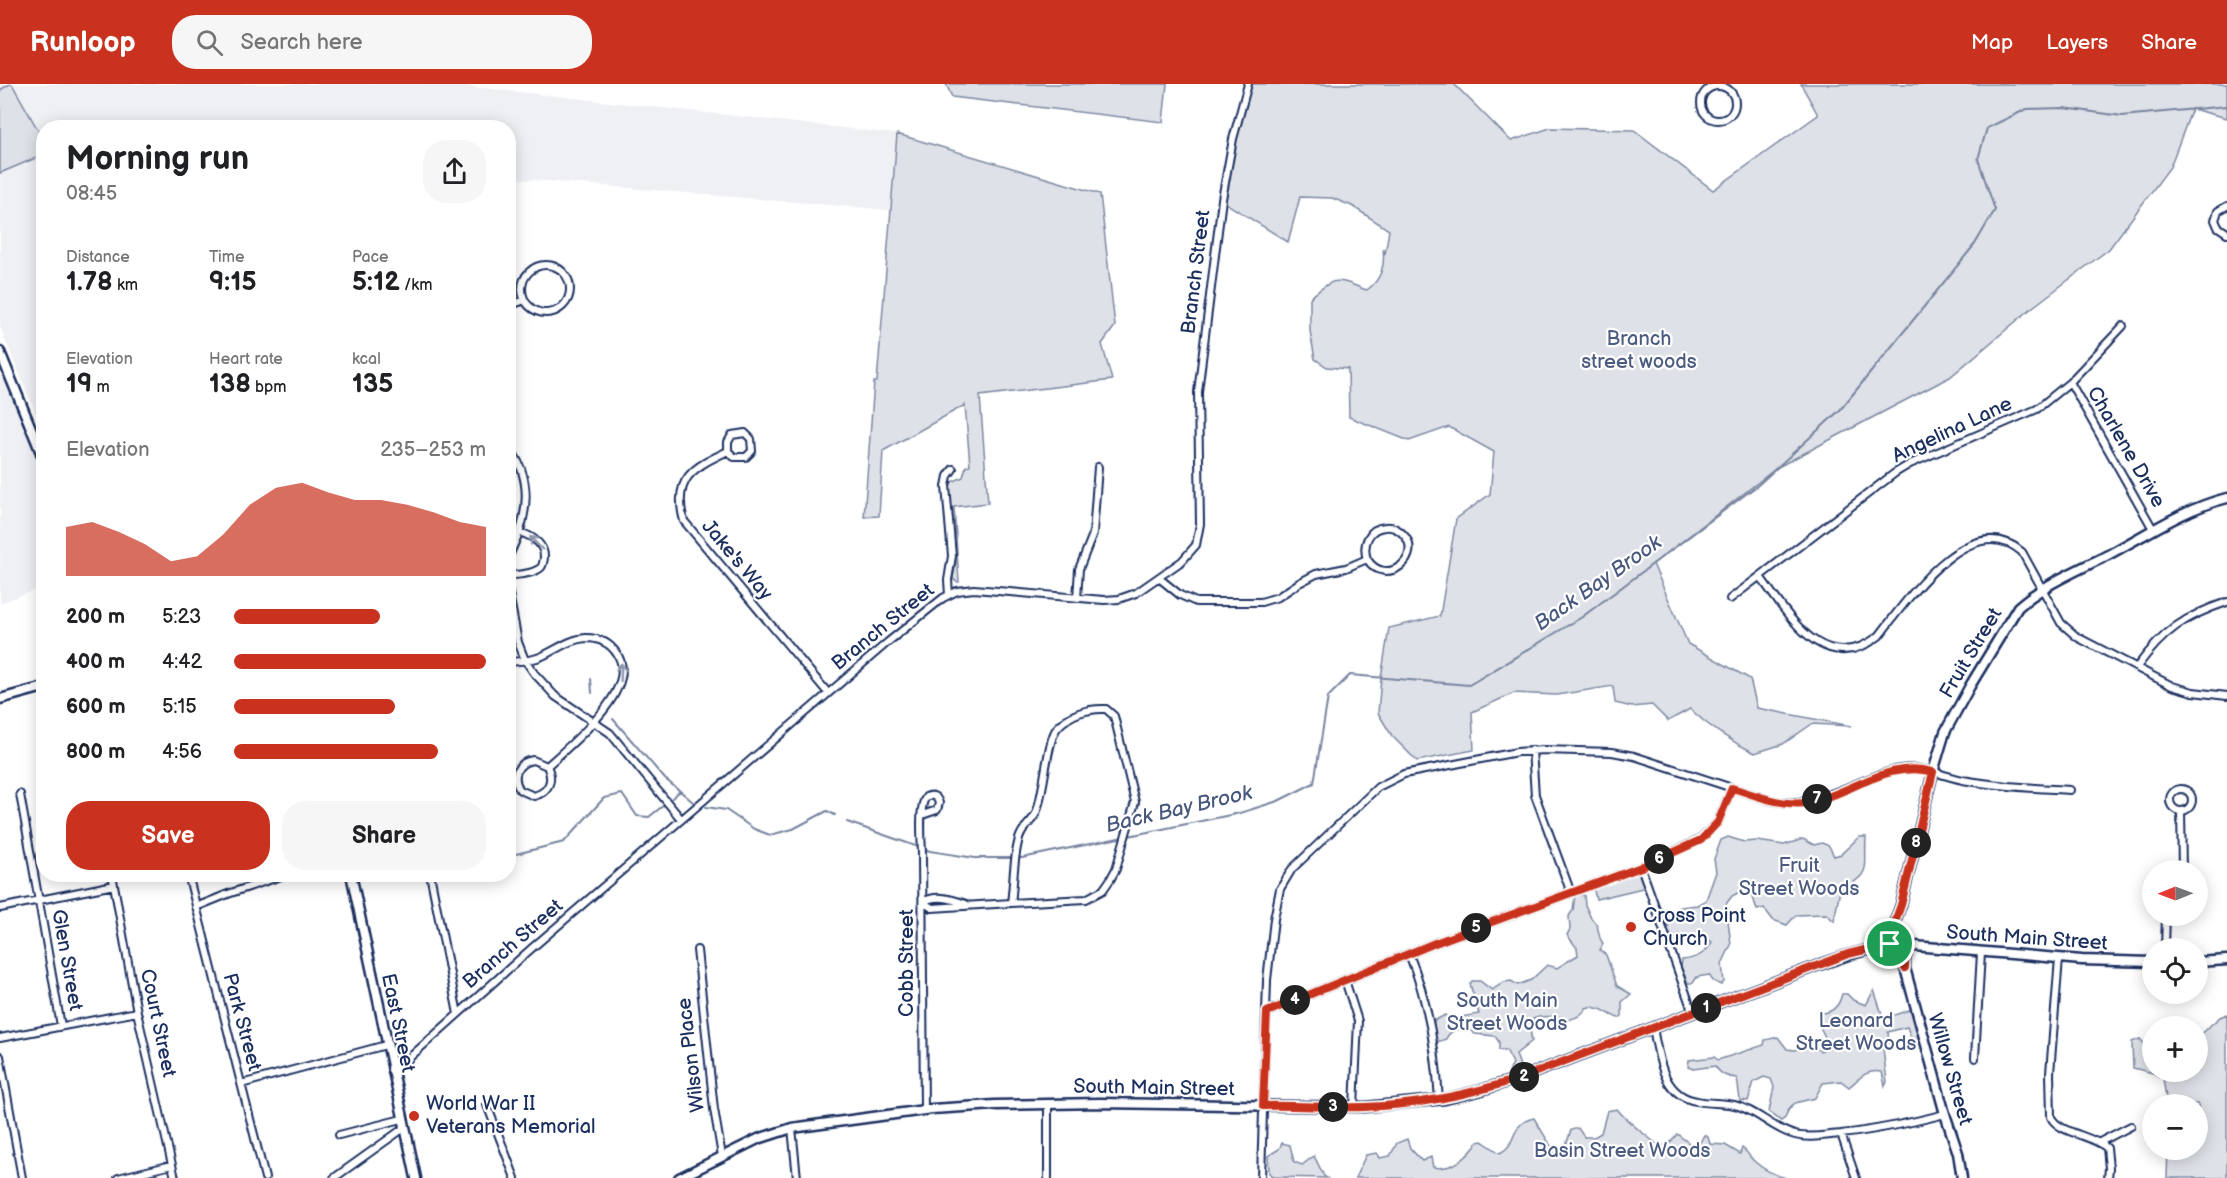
<!DOCTYPE html>
<html lang="en">
<head>
<meta charset="utf-8">
<style>
  body { margin:0; font-family:"Balsamiq Sans",sans-serif; background:#f6f6f6; color:#202124; height:100vh; display:flex; flex-direction:column; font-size:22px; white-space:nowrap }
  * { box-sizing:border-box; margin:0 }
  p { font-size:20px; color:#757577 }
  .icon { flex:none; width:33px; height:33px; fill:none; stroke:currentColor; stroke-width:2; stroke-linecap:round; stroke-linejoin:round }
  .map { position:relative; flex:1; overflow:hidden }
  .details { position:absolute; left:36px; top:36px; width:480px; height:762px; display:flex; flex-direction:column; background:#fff; border-radius:24px; box-shadow:0 3px 15px #0003 }
  .details>* { flex:none }
  .needle { width:39px; rotate:269deg }
  .buttons { position:absolute; left:2142px; top:776px; display:grid; gap:12px }
  .buttons a { display:grid; place-items:center; width:66px; height:66px; border-radius:50%; background:#fff; box-shadow:0 3px 15px #0003; font-size:30px }
  .pin { position:absolute; display:grid; place-items:center; width:51px; height:51px; color:#fff; margin:-26px; border:3px solid #fff; border-radius:50%; box-shadow:0 2px 6px #0007 }
  .km { position:absolute; width:30px; height:30px; margin:-15px; border-radius:50%; background:#222; color:#fff; font-size:16px; line-height:30px; text-align:center }
  .round { display:grid; place-items:center; flex:none; width:63px; height:63px; border-radius:24px; background:#f6f6f6 }
  .summary { display:flex; align-items:center; justify-content:space-between; height:102px; padding:0 30px }
  h1 { font-size:33px; font-weight:800; line-height:45px }
  .figures { display:grid; grid-template-columns:repeat(3,1fr); gap:9px; height:102px; padding:6px 30px }
  .figures div { display:grid; align-content:center }
  .figures b { font-size:26px; font-weight:800 }
  .figures small { font-size:16px; font-weight:400 }
  .figures p { font-size:16px }
  .chart { height:168px; padding:12px 30px }
  .chart p { display:flex; justify-content:space-between }
  .chart svg { width:100%; height:108px; margin-top:6px; fill:#c8321e; opacity:.7 }
  .cta { display:flex; gap:12px; margin-top:auto; padding:12px 30px }
  .cta a { flex:1; height:69px; border-radius:24px; background:#c8321e; color:#fff; font-size:24px; font-weight:800; line-height:69px; text-align:center }
  .cta a+a { background:#f6f6f6; color:#202124 }
  ul { padding:0 30px; list-style:none; font-size:20px }
  li { display:grid; grid-template-columns:96px 72px 1fr; align-items:center; height:45px }
  li i { height:15px; border-radius:8px; background:#c8321e }
  header { display:flex; align-items:center; gap:36px; box-sizing:border-box; height:84px; padding:0 30px; background:#c8321e; color:#fff }
  header strong { font-size:28px }
  nav { display:flex; gap:33px; margin-inline-start:auto; font-size:21px }
  .search { width:420px; height:54px; background:#f6f6f6; display:flex; align-items:center; gap:15px; box-sizing:border-box; padding:0 21px; border-radius:24px; color:#757577; font-size:22px }
  .map>svg:first-child { display:block }
</style>
</head>
<body>
<header>
<strong>Runloop</strong>
<div class="search"><svg class="icon" aria-label="search" viewBox="0 0 24 24"><circle cx="10" cy="10" r="6"/><path d="M15 15l6 6"/></svg>Search here</div>
<nav><a>Map</a><a>Layers</a><a>Share</a></nav>
</header>
<div class="map">
<svg width="2227" height="1094" viewBox="0 0 2227 1094">
  <rect width="100%" height="100%" fill="#fff"/>
  <filter id="ink" filterUnits="userSpaceOnUse"><feTurbulence type="fractalNoise" baseFrequency=".0167" numOctaves="2"/><feDisplacementMap in="SourceGraphic" scale="12" xChannelSelector="R" yChannelSelector="G"/><feConvolveMatrix kernelMatrix="1 2 1 2 8 2 1 2 1" color-interpolation-filters="sRGB"/></filter>
  <g filter="url(#ink)">
    <path fill="#eff0f4" d="M 0,0 L 447,0 L 897,50 L 890,126 L 509,94 L 508,44 L 44,44 L 43,347 L 0,243 Z
      M 0,285 L 44,392 L 43,503 L 0,519 Z"/>
    <path fill="#dee1e7" stroke="#7c88a2" stroke-width="1.5" d="M 10,0 L 12,0 L 43,55 L 43,71 L 0,89 L 0,6 Z
      M 946,0 L 1167,0 L 1163,38 L 952,13 Z
      M 1246,0 L 1454,0 L 1511,57 L 1550,44 L 1634,46 L 1713,106 L 1818,31 L 1801,0 L 2227,0 L 2227,34 L 2192,25 L 2170,83 L 2109,165 L 2033,223 L 1950,293 L 1778,383 L 1653,480 L 1688,560 L 1750,595 L 1757,624 L 1851,642 L 1812,640 L 1783,660 L 1755,669 C 1730,657 1710,644 1690,625 L 1668,637 L 1652,621 L 1632,623 L 1615,619 L 1613,602 L 1557,611 L 1514,609 L 1472,628 L 1474,666 L 1417,677 L 1392,652 L 1378,629 L 1381,594 L 1389,544 L 1440,532 L 1456,435 L 1490,410 L 1494,368 L 1449,343 L 1409,357 L 1349,333 L 1348,285 L 1327,283 L 1315,275 L 1310,247 L 1310,214 C 1336,191 1336,195 1367,206 C 1382,195 1385,181 1383,164 L 1385,170 L 1389,146 L 1352,122 L 1332,114 L 1300,113 L 1288,158 L 1222,117 Z
      M 897,50 L 1100,110 L 1115,242 L 1102,260 L 1112,296 L 980,312 L 988,419 L 954,423 L 959,498 L 955,497 L 953,494 L 956,479 L 949,404 L 952,398 L 963,393 L 966,382 L 970,381 L 965,321 L 883,367 L 879,432 L 864,433 L 874,298 L 877,298 Z
      M 1728,753 L 1744,758 L 1757,757 L 1784,761 L 1803,755 L 1814,761 L 1822,759 L 1829,762 L 1834,772 L 1841,770 L 1859,753 L 1866,753 C 1864,785 1873,790 1840,806 L 1834,837 L 1826,830 L 1796,831 L 1787,841 L 1773,836 L 1764,824 L 1757,826 L 1752,810 L 1747,804 L 1732,812 L 1726,820 L 1731,861 L 1722,880 L 1724,898 L 1721,901 L 1713,897 L 1709,891 L 1697,893 L 1693,899 L 1688,899 L 1681,883 L 1682,876 C 1694,875 1706,870 1712,858 L 1704,853 L 1693,851 L 1677,861 L 1669,849 L 1666,829 L 1681,823 L 1697,821 L 1706,816 L 1716,788 L 1714,775 L 1721,756 Z
      M 1636,786 L 1640,787 L 1647,803 L 1596,815 L 1593,803 Z
      M 1575,811 L 1584,811 L 1585,821 L 1591,834 L 1597,841 L 1600,854 L 1603,860 L 1600,866 L 1606,871 L 1617,902 L 1631,910 L 1622,918 L 1622,932 L 1619,934 C 1610,932 1604,924 1595,924 L 1593,922 L 1586,924 C 1581,933 1573,935 1563,937 L 1562,933 C 1552,933 1542,931 1533,935 L 1530,946 L 1532,957 L 1516,970 L 1522,988 L 1507,993 L 1513,979 L 1506,966 L 1499,966 L 1499,958 L 1495,952 L 1475,950 L 1467,944 C 1457,945 1450,946 1446,955 L 1437,958 L 1434,950 L 1434,937 L 1445,931 L 1449,935 L 1479,930 L 1470,900 L 1472,897 L 1480,897 L 1492,906 L 1504,898 L 1511,897 L 1518,901 L 1531,896 L 1547,881 L 1557,884 L 1578,871 L 1577,864 L 1567,851 L 1570,845 L 1569,832 L 1573,826 Z
      M 1874,906 L 1882,930 L 1886,934 L 1909,926 L 1912,928 L 1920,957 L 1912,956 L 1907,943 L 1888,948 L 1889,958 L 1883,964 L 1887,998 L 1885,1002 L 1882,988 C 1866,985 1860,994 1849,1003 L 1841,997 L 1823,999 L 1815,1014 C 1799,1019 1791,1015 1785,1034 L 1781,1037 L 1769,1028 L 1774,1003 L 1771,995 L 1764,993 L 1754,998 L 1748,1017 L 1740,1016 L 1737,994 C 1727,993 1721,991 1715,982 L 1693,985 L 1688,983 L 1689,976 L 1714,973 L 1718,976 L 1764,961 L 1765,956 L 1778,953 L 1787,965 L 1794,966 L 1813,962 L 1820,967 L 1830,963 L 1821,945 L 1818,932 L 1821,929 C 1833,929 1839,922 1842,910 L 1847,910 L 1853,916 L 1866,921 Z
      M 2227,930 L 2227,1094 L 2167,1094 L 2168,1065 L 2198,1065 L 2198,1020 L 2162,1020 L 2166,1014 L 2163,994 L 2153,989 L 2133,984 L 2132,958 L 2140,955 L 2150,967 L 2152,966 L 2152,987 L 2198,987 L 2198,952 L 2220,933 Z
      M 1617,1025 C 1629,1040 1644,1049 1659,1062 L 1668,1061 L 1677,1050 L 1693,1062 L 1698,1062 L 1704,1051 L 1708,1053 L 1710,1060 L 1725,1061 L 1740,1070 L 1742,1064 C 1748,1068 1750,1074 1755,1078 C 1764,1086 1775,1091 1786,1094 L 1355,1094 L 1366,1071 L 1377,1069 L 1380,1074 L 1390,1072 L 1397,1059 L 1407,1055 L 1410,1064 L 1422,1077 L 1431,1073 L 1433,1083 C 1451,1087 1469,1073 1478,1058 L 1482,1057 L 1500,1069 C 1519,1060 1508,1040 1534,1034 L 1555,1069 L 1564,1067 L 1571,1046 L 1578,1044 L 1584,1053 L 1594,1053 L 1601,1049 L 1607,1027 Z
      M 1282,1059 L 1290,1061 L 1294,1078 L 1302,1081 L 1314,1072 L 1324,1092 L 1327,1094 L 1273,1093 L 1269,1089 L 1268,1072 L 1279,1065 Z"/>
    <g fill="none" stroke-linecap="round" stroke-linejoin="round">
      <path stroke="#77839f" stroke-width="2" d="M 591,595 L 592,609
        M 613,635 L 665,695 L 680,707
        M 672,714 L 680,707 L 693,718
        M 706,723 L 726,726 L 754,745 L 770,751 L 793,745 L 827,727 L 835,731
        M 847,738 L 930,767 L 975,774 L 1022,774 L 1240,729 L 1278,717 L 1314,699 L 1328,613 L 1350,591 L 1469,601 L 1582,533 L 1758,401 L 1840,326 L 1975,160 L 1995,126 L 1978,75 L 1987,44 L 2027,25 L 2064,24 L 2122,32 L 2227,22
        M 508,772 L 564,758 L 604,714 L 622,710 L 637,732 L 649,733 L 664,721"/>
      <g stroke="#1b2f5e" stroke-width="10">
        <path id="street" d="M1701 19a17 17 0 1 1 34 0a17 17 0 1 1-34 0Z
          M 2227,122 L 2218,127 L 2215,136 L 2218,143 L 2227,149
          M522 205a24 24 0 1 1 48 0a24 24 0 1 1-48 0Z
          M 508,222 L 525,216
          M 2070,298 L 2153,445
          M 508,362 C 525,383 529,409 523,435 C 521,449 512,462 508,476
          M 728,367 L 728,358 L 732,351 L 745,349 L 751,355 L 752,367 L 746,373 L 734,373 L 728,367 C 694,383 672,394 684,437 L 828,609
          M 508,492 C 517,490 529,491 537,486 C 541,484 542,483 543,479 C 548,462 533,452 519,448
          M 1159,494 L 1180,511 L 1196,518 L 1261,518 L 1278,513 L 1299,499 L 1316,490 L 1346,484 L 1367,475 C 1386,505 1425,472 1403,450 C 1398,445 1392,442 1385,443 C 1369,444 1362,460 1367,475
          M 1761,494 C 1790,533 1824,594 1879,552 C 1907,516 1970,423 2022,468 L 2061,539 L 2077,553 L 2172,602 L 2193,608 L 2227,612
          M 508,504 L 518,558 L 525,576 L 534,589 L 555,612 L 610,649 L 681,735
          M 949,511 L 948,496 L 952,472 L 946,402 L 948,392 L 953,385
          M 1077,514 L 1079,485 L 1093,450 L 1098,383
          M 1730,515 L 1895,389 L 1910,380 L 2037,325 L 2070,298 L 2123,242
          M 508,578 C 518,577 531,577 540,573 C 555,567 569,555 586,554 C 600,554 610,559 617,570 C 641,605 570,661 547,682 C 554,696 549,708 534,712 L 520,706 C 511,693 517,678 533,676 L 547,682
          M 2137,583 C 2163,547 2185,532 2227,518
          M 1532,666 L 1535,711 L 1571,809
          M2170 716a11 11 0 1 1 22 0a11 11 0 1 1-22 0Z
          M 20,710 L 61,942
          M 2181,727 L 2182,786
          M 922,731 L 937,726 L 939,719 C 937,712 932,710 926,713 C 918,723 922,758 922,772 C 923,856 924,941 924,1026
          M 1641,783 L 1693,929
          M 112,790 L 137,928 L 175,1094
          M 188,790 L 265,1094
          M 430,790 L 458,930
          M 966,820 C 952,815 936,810 923,818 L 932,824 L 1011,819 C 1014,798 1013,775 1019,755 C 1022,743 1032,739 1036,729 C 1044,711 1047,656 1057,644 C 1069,630 1088,624 1106,625 L 1114,632 L 1135,718 L 1116,785 L 1110,796 L 1103,806 L 1086,815 L 1011,819
          M 196,823 L 228,810 L 287,790
          M 0,824 L 114,801
          M 2165,864 L 2166,831
          M 697,866 L 714,1025 L 722,1072
          M 1409,870 C 1428,916 1436,965 1439,1016
          M 2059,874 L 2050,989 L 2051,1033 C 2058,1049 2092,1051 2107,1064 L 2109,1084 L 2108,1094
          M 1345,896 L 1358,937 L 1354,1023
          M 1267,928 L 1435,859 L 1641,783 L 1701,755 L 1718,738 L 1732,704
          M 1653,944 C 1659,973 1662,1012 1697,1017 C 1710,1020 1725,1018 1738,1022 C 1759,1028 1774,1046 1795,1051 C 1810,1055 1826,1051 1841,1050 C 1877,1046 1910,1039 1945,1030
          M 0,954 L 137,928
          M 0,972 L 22,1094
          M 1975,974 L 1981,869
          M 391,986 L 399,983 L 532,864 L 888,558 L 943,514 L 957,507 L 974,505 L 1104,516 L 1119,515 L 1136,509 L 1182,477 L 1196,461 L 1200,440 L 1198,308 L 1222,115 L 1233,55 L 1248,0
          M 241,1000 L 386,961
          M 1048,1020 L 1048,1094
          M 487,1021 L 515,1094
          M 792,1044 L 797,1094
          M 1841,1050 L 1856,1094
          M 339,1051 L 402,1035
          M 2100,1058 L 2131,1042
          M 118,1094 L 172,1081
          M 334,1094 L 404,1044
          M 1261,1094 L 1267,896 L 1274,835 L 1280,805 L 1292,785 L 1378,703 L 1404,690 L 1517,668 L 1543,666 L 1612,668 L 1634,672 L 1769,716 C 1817,728 1856,693 1901,685 C 1924,681 1946,694 1969,697 C 2002,703 2036,704 2070,706"/>
      </g>
      <g stroke="#1b2f5e" stroke-width="13">
        <path id="secondary" d="M 0,268 L 44,376
          M 0,615 L 44,603
          M 351,790 L 416,1094
          M 1890,860 L 1890,851 L 1901,821 L 1933,688 L 1945,648 L 1970,602 L 2018,523 C 2043,501 2076,487 2106,472 C 2146,451 2183,425 2227,414
          M 1890,860 L 1899,870 L 1905,884 L 1905,874 L 1910,862
          M 2198,878 L 2227,876
          M 1905,884 L 1945,1030 L 1958,1069 L 1962,1094
          M 679,1094 L 758,1055 L 792,1044 L 932,1025 L 995,1021 L 1100,1019 L 1365,1023 L 1445,1015 L 1478,1007 L 1520,994 L 1819,881 L 1848,871 L 1890,860 L 2082,876 L 2152,878"/>
      </g>
      <use href="#street" stroke="#fff" stroke-width="6"/>
      <use href="#secondary" stroke="#fff" stroke-width="8"/>
    </g>
    <defs><path id="oneway-shaft" d="M-6 0H5M1.5-3L5.5 0L1.5 3" fill="none" stroke-width="1.6" stroke-linecap="round" stroke-linejoin="round" transform="scale(1.5)"/></defs>
    <g stroke="#8d97ae">
      <use href="#oneway-shaft" transform="translate(536 459) rotate(-134)"/>
      <use href="#oneway-shaft" transform="translate(621 588) rotate(-88)"/>
    </g>
  </g>
  <g fill="none" stroke-linecap="round" stroke-linejoin="round" filter="url(#ink)">
    <g stroke="#fff" stroke-width="12">
      <path id="route" d="M 1890,860 L 1848,870 L 1520,994 C 1469,1011 1419,1021 1365,1023 C 1331,1024 1297,1021 1263,1022 L 1267,928 L 1435,859 L 1641,783 L 1701,756 L 1718,738 L 1732,704 C 1756,711 1780,722 1805,719 C 1849,712 1887,675 1933,688 L 1901,821 L 1890,851 L 1890,860 L 1899,870 L 1905,884 L 1905,874 L 1910,862 L 1890,860"/>
    </g>
    <use href="#route" stroke="#c8321e" stroke-width="8"/>
  </g>
  <g fill="#c8321e" stroke="#fff" stroke-width="2">
    <circle cx="1631" cy="843" r="6"/>
    <circle cx="414" cy="1032" r="6"/>
  </g>
  <g text-anchor="middle" dominant-baseline="central" stroke-width="4.5" stroke-linejoin="round" paint-order="stroke">
    <g font-size="20" fill="#1b2f5e" stroke="#fff">
      <text transform="translate(1196 188) rotate(-83)">Branch Street</text>
      <text transform="translate(1952 346) rotate(-25)">Angelina Lane</text>
      <text transform="translate(2126 363) rotate(60)">Charlene Drive</text>
      <text transform="translate(737 476) rotate(50)">Jake's Way</text>
      <text transform="translate(883 543) rotate(-39)">Branch Street</text>
      <text transform="translate(1971 569) rotate(-59)">Fruit Street</text>
      <text transform="translate(2027 854) rotate(4)">South Main Street</text>
      <text transform="translate(513 860) rotate(-41)">Branch Street</text>
      <text transform="translate(67 876) rotate(80)">Glen Street</text>
      <text transform="translate(907 879) rotate(-90)">Cobb Street</text>
      <text transform="translate(242 938) rotate(75)">Park Street</text>
      <text transform="translate(158 939) rotate(78)">Court Street</text>
      <text transform="translate(398 939) rotate(78)">East Street</text>
      <text transform="translate(691 971) rotate(-97)">Wilson Place</text>
      <text transform="translate(1950 985) rotate(74)">Willow Street</text>
      <text transform="translate(1154 1004) rotate(1)">South Main Street</text>
    </g>
    <g font-size="20" fill="#4c5c80" stroke="#fff">
      <text x="1639" y="255">Branch<tspan x="1639" dy="23">street woods</tspan></text>
      <text x="1799" y="782">Fruit<tspan x="1799" dy="23">Street Woods</tspan></text>
      <text x="1507" y="917">South Main<tspan x="1507" dy="23">Street Woods</tspan></text>
      <text x="1856" y="937">Leonard<tspan x="1856" dy="23">Street Woods</tspan></text>
      <text x="1622" y="1067">Basin Street Woods</text>
    </g>
    <g font-size="20" fill="#1b2f5e" stroke="#fff" text-anchor="start">
      <text x="1643" y="832">Cross Point<tspan x="1643" dy="23">Church</tspan></text>
      <text x="426" y="1020">World War II<tspan x="426" dy="23">Veterans Memorial</tspan></text>
    </g>
    <g font-size="21" font-style="italic" fill="#49597e" stroke="#fff">
      <text transform="translate(1598 499) rotate(-35)">Back Bay Brook</text>
      <text transform="translate(1179 725) rotate(-13)">Back Bay Brook</text>
    </g>
  </g>
</svg>
<div class="buttons">
<a><svg class="needle" viewBox="-14 -14 28 28"><path d="M0-13l5 13h-10z" fill="#e53935"/><path d="M0 13l5-13h-10z" fill="#757577"/></svg></a>
<a><svg class="icon" aria-label="locate" viewBox="0 0 24 24"><circle cx="12" cy="12" r="6"/><path d="M12 2v4M12 18v4M2 12h4M18 12h4"/></svg></a>
<a>+</a>
<a>−</a>
</div>
<div class="pin" style="left:1890px;top:860px;background:#1e9e55"><svg class="icon" aria-label="arrive" viewBox="0 0 24 24"><path d="M6 21V4h12l-3 4 3 4H6"/></svg></div>
<b class="km" style="left:1706px;top:924px">1</b>
<b class="km" style="left:1524px;top:993px">2</b>
<b class="km" style="left:1333px;top:1023px">3</b>
<b class="km" style="left:1295px;top:916px">4</b>
<b class="km" style="left:1476px;top:844px">5</b>
<b class="km" style="left:1659px;top:775px">6</b>
<b class="km" style="left:1817px;top:715px">7</b>
<b class="km" style="left:1916px;top:759px">8</b>
<section class="details">
<div class="summary"><div><h1>Morning run</h1><p>08:45</p></div><a class="round"><svg class="icon" aria-label="share" viewBox="0 0 24 24"><path d="M12 15V3M7 8l5-5 5 5M5 13v7h14v-7"/></svg></a></div>
<div class="figures">
<div><p>Distance</p><b>1.78<small> km</small></b></div>
<div><p>Time</p><b>9:15</b></div>
<div><p>Pace</p><b>5:12<small> /km</small></b></div>
</div>
<div class="figures">
<div><p>Elevation</p><b>19<small> m</small></b></div>
<div><p>Heart rate</p><b>138<small> bpm</small></b></div>
<div><p>kcal</p><b>135</b></div>
</div>
<div class="chart"><p><span>Elevation</span>235–253 m</p>
<svg viewBox="0 0 160 44" preserveAspectRatio="none"><path d="M0 44V24L10 22L20 26L30 31L40 38L50 36L60 27L70 15L80 8L90 6L100 10L110 13L120 13L130 15L140 18L150 22L160 24V44z"/></svg>
</div>
<ul>
<li><b>200 m</b>5:23<i style="width:58%"></i></li>
<li><b>400 m</b>4:42<i style="width:100%"></i></li>
<li><b>600 m</b>5:15<i style="width:64%"></i></li>
<li><b>800 m</b>4:56<i style="width:81%"></i></li>
</ul>
<div class="cta"><a>Save</a><a>Share</a></div>
</section>
</div>
</body>
</html>
